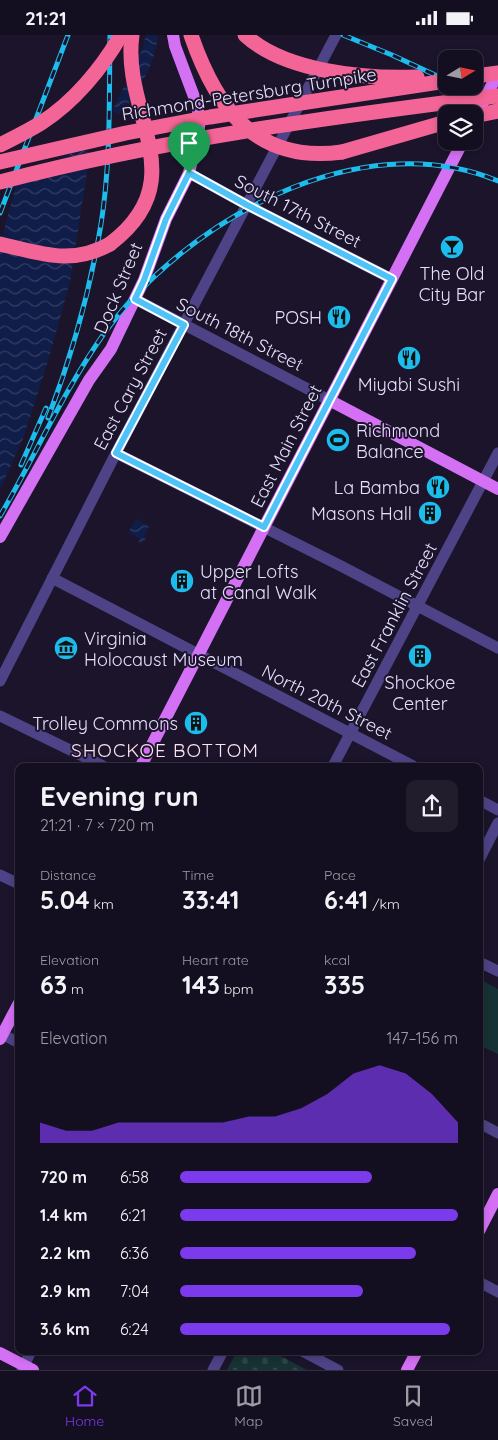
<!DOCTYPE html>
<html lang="en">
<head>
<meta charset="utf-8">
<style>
  body { margin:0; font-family:Quicksand,sans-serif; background:#211d2d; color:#f1f3f6; height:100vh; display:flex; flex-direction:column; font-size:19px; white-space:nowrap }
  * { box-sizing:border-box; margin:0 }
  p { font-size:16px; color:#9d9ca5 }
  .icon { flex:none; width:28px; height:28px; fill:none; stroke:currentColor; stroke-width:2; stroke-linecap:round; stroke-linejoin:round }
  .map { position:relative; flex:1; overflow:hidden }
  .drawer { position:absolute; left:15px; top:728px; width:468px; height:592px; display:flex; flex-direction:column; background:#140f20; border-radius:10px; box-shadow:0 2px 8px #0003,0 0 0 1px #332f3e }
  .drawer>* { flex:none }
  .needle { width:32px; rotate:80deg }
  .tools { position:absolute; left:438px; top:15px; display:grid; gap:10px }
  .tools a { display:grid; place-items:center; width:45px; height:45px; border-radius:10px; background:#140f20; box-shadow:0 2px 8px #0003,0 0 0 1px #332f3e; font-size:25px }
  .pin { position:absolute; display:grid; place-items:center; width:42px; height:42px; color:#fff; margin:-51px -21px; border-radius:50% 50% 50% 0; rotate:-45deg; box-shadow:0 0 5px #0007 }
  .pin .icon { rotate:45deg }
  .round { display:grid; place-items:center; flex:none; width:52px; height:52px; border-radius:10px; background:#211d2d }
  .head { display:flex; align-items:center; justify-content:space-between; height:85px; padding:0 25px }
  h1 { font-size:28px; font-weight:700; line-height:38px }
  .figures { display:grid; grid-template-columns:repeat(3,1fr); gap:8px; height:85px; padding:5px 25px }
  .figures div { display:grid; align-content:center }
  .figures b { font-size:25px; font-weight:700 }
  .figures small { font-size:14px; font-weight:400 }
  .figures p { font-size:14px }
  .chart { height:140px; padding:10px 25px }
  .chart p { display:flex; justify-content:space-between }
  .chart svg { width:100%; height:90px; margin-top:5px; fill:#7c3aed; opacity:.7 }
  ul { padding:0 25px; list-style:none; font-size:16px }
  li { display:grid; grid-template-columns:80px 60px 1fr; align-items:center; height:38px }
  li i { height:12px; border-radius:6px; background:#7c3aed }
  .status { display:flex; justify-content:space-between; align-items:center; height:35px; padding:0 25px; background:#140f20; direction:ltr }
  .status svg { height:14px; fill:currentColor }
  .dock { display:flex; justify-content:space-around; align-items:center; height:70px; border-top:1px solid #332f3e; background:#140f20; font-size:14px; color:#9d9ca5 }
  .dock a { display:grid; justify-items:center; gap:2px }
  .dock .selected { color:#7c3aed }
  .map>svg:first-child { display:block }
</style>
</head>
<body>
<div class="status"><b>21:21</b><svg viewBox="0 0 49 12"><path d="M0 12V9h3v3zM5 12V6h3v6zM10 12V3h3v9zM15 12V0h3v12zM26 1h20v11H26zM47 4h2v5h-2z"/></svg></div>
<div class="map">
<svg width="498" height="1335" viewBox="0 0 498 1335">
  <defs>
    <pattern id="cemetery-stones" width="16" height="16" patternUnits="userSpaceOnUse" patternTransform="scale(1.25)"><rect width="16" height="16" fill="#173234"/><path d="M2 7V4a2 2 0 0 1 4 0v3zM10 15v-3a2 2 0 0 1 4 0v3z" fill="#2e4648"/></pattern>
    <pattern id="water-waves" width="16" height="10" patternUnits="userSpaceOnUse" patternTransform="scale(1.25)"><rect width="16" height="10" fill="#101d48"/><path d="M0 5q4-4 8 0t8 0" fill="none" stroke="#333e63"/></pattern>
  </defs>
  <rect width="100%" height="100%" fill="#1b142b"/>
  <path fill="url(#cemetery-stones)" d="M 237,1316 L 271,1316 L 307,1335 L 227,1335 Z"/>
  <path fill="#173234" d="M 479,944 L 498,954 L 498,1019 L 479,1010 Z"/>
  <path fill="url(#water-waves)" d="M 146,0 L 158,0 C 156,26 138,60 119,80 L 112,76 L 142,15 Z
    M 78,114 L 90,118 L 70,247 L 48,326 L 24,401 L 0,455 L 0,210 L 16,150 Z
    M 136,484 L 149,491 L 144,502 L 146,505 L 142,508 L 139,507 L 139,503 L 128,498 Z"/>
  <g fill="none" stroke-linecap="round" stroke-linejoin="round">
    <path stroke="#4e4386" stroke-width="11" d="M 189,138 L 247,170 L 392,244
      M 135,264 L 329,365
      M 116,418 L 341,531 L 498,613
      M 52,543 L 413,731
      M 0,646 L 116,418 L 336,0
      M 0,681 L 103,731
      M 333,731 L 498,418
      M 479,765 L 498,775
      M 479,825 L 498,788
      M 0,840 L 19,849
      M 479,927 L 498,936
      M 0,998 L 19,1008
      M 479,1088 L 498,1098
      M 479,1247 L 498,1257
      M 302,1316 L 338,1335
      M 22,1335 L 31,1316
      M 213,1335 L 223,1316"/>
    <path stroke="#d370f4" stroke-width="12" d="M 474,85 L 498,38
      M 329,365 L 498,454
      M 0,502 L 89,345 L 111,314 L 144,245 L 166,184 L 189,138 L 199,93 L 199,81 L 196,67 L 175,11 L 173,0
      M 141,731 L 463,106
      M 0,1004 L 19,968
      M 479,1196 L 498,1159
      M 0,1318 L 33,1335
      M 407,1335 L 417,1316"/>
    <path stroke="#f36596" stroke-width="15" d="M 342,117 L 446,87
      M 110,209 C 196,144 121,79 132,0"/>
    <g stroke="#1cbded" stroke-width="5">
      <path id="rail" d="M 343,0 L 392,20 L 446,45
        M 459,51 L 498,69
        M 0,178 L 68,0
        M 48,383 C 72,320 90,256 101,189 C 111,127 109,63 110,0
        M 21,430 L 46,373
        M 0,481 C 35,421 63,357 103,300 C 184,186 359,88 498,146"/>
    </g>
    <use href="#rail" stroke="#1b142b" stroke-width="3" stroke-dasharray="9" stroke-linecap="butt"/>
    <path stroke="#f36596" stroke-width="15" d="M 191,0 C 216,73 256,129 342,117
      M 245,0 C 285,37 365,44 417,42
      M 483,40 L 498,38
      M 474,81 L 498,76
      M 0,110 C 14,103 28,96 41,88 C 74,67 102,33 121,0
      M 0,127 L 126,98 L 210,82 L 446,46
      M 0,147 C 163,104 331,82 498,61
      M 0,209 C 40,218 71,231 110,209"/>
  </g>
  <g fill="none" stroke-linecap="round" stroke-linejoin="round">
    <g stroke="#fff" stroke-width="10">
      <path id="route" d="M 189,138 L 247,170 L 392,244 L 264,492 L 116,418 L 184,290 L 135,264 L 144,245 L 166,184 Z"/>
    </g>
    <use href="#route" stroke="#4fc3f7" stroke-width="6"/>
  </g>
  <defs>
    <g id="bar-disc" transform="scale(1.25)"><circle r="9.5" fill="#1cbded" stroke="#1b142b"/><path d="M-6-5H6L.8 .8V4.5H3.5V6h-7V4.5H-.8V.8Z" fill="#111"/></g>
    <g id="restaurant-disc" transform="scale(1.25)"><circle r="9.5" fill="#1cbded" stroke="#1b142b"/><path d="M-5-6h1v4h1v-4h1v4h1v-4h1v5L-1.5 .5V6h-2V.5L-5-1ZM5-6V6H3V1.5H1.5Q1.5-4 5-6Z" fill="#111"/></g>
    <g id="stadium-disc" transform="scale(1.25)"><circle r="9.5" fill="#1cbded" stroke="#1b142b"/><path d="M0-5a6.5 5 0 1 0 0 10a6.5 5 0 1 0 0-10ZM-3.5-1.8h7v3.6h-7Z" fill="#111"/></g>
    <g id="building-disc" transform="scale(1.25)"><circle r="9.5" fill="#1cbded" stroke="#1b142b"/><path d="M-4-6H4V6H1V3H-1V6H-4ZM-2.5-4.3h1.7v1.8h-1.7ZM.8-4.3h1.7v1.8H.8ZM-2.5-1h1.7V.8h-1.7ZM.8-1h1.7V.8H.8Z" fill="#111"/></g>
    <g id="museum-disc" transform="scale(1.25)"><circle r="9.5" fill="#1cbded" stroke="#1b142b"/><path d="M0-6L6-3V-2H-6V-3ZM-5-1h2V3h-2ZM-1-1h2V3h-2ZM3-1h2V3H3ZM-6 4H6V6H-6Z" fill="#111"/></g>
  </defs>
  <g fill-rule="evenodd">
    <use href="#bar-disc" x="452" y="212"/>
    <use href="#restaurant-disc" x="339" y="282"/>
    <use href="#restaurant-disc" x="409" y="323"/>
    <use href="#stadium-disc" x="338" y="405"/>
    <use href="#restaurant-disc" x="438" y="452"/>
    <use href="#building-disc" x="430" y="478"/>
    <use href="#building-disc" x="182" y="546"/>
    <use href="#museum-disc" x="66" y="613"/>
    <use href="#building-disc" x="420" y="621"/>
    <use href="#building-disc" x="196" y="688"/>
  </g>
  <g text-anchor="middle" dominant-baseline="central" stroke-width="4" stroke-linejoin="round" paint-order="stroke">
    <g font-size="18" fill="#e7e0fd" stroke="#1b142b">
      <text transform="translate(249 59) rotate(-9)">Richmond-Petersburg Turnpike</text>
      <text transform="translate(298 176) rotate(27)">South 17th Street</text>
      <text transform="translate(118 253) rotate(-67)">Dock Street</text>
      <text transform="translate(240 299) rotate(27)">South 18th Street</text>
      <text transform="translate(130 354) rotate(-62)">East Cary Street</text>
      <text transform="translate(286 411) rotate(-63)">East Main Street</text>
      <text transform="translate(394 580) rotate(-62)">East Franklin Street</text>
      <text transform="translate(327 667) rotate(27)">North 20th Street</text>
    </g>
    <g font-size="18" fill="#e7e0fd" stroke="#1b142b" text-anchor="end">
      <text x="452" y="238" text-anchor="middle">The Old<tspan x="452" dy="21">City Bar</tspan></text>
      <text x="322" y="282">POSH</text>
      <text x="409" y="349" text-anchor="middle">Miyabi Sushi</text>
      <text x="356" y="395" text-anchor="start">Richmond<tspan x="356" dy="21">Balance</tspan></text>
      <text x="420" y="452">La Bamba</text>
      <text x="412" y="478">Masons Hall</text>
      <text x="200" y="536" text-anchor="start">Upper Lofts<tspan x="200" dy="21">at Canal Walk</tspan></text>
      <text x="84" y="603" text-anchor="start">Virginia<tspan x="84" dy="21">Holocaust Museum</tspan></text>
      <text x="420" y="647" text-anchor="middle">Shockoe<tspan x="420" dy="21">Center</tspan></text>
      <text x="178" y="688">Trolley Commons</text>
    </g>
    <g font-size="19" letter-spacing="1" fill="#fde2ef" stroke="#1b142b">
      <text x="165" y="715">SHOCKOE BOTTOM</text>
    </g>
  </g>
</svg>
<div class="tools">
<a><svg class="needle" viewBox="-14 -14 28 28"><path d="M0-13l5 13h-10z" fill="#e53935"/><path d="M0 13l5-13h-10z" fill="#9d9ca5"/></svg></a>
<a><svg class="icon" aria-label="layers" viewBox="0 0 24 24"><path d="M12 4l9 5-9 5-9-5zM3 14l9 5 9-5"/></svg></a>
</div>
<div class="pin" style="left:189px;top:138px;background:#1e9e55"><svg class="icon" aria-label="arrive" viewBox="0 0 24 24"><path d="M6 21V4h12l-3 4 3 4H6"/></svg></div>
<section class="drawer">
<div class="head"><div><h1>Evening run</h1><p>21:21 · 7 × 720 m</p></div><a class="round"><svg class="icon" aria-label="share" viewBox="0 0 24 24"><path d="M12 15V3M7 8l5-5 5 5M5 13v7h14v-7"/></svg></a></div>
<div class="figures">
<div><p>Distance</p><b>5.04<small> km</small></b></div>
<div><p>Time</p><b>33:41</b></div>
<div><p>Pace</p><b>6:41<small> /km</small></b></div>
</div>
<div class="figures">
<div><p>Elevation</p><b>63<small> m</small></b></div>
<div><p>Heart rate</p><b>143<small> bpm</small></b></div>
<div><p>kcal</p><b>335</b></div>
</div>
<div class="chart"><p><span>Elevation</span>147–156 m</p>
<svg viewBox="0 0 160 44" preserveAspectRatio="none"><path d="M0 44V34L10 38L20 38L30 34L40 34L50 34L60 34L70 34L80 31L90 31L100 27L110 20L120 10L130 6L140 10L150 20L160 34V44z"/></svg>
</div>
<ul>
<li><b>720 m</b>6:58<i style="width:69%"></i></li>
<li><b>1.4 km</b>6:21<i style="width:100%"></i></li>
<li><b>2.2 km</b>6:36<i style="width:85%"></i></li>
<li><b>2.9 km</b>7:04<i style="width:66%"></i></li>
<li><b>3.6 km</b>6:24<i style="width:97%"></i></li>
</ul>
</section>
</div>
<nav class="dock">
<a class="selected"><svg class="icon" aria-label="home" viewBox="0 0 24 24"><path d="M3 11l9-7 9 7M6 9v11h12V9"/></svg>Home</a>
<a><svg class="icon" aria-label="map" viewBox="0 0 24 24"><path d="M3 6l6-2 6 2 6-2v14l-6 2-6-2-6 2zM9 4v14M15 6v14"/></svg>Map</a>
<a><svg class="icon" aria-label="saved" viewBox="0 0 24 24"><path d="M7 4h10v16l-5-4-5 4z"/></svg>Saved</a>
</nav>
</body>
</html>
